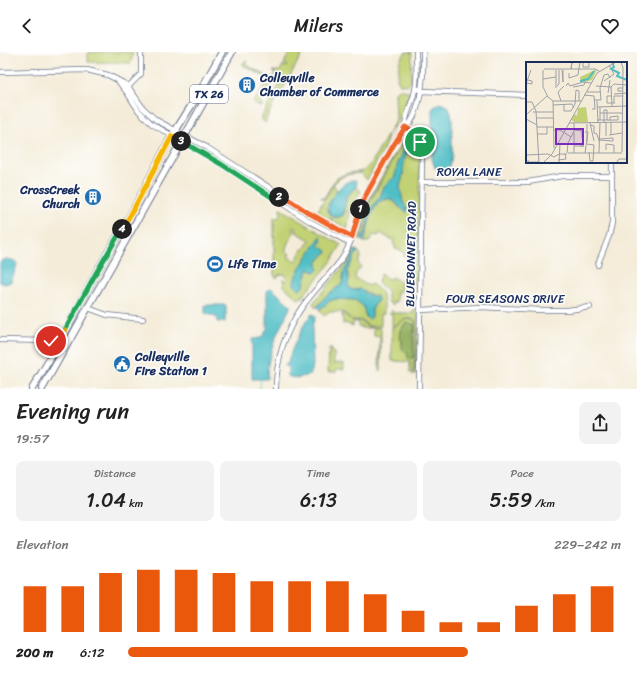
<!DOCTYPE html>
<html lang="en">
<head>
<meta charset="utf-8">
<style>
  body { margin:0; font-family:Sriracha,sans-serif; background:#f2f2f2; color:#222; height:100vh; display:flex; flex-direction:column; font-size:15px; white-space:nowrap }
  * { box-sizing:border-box; margin:0 }
  p { font-size:13px; color:#767676 }
  .icon { flex:none; width:22px; height:22px; fill:none; stroke:currentColor; stroke-width:2; stroke-linecap:round; stroke-linejoin:round }
  .map { position:relative; height:337px; overflow:hidden }
  .sheet { display:flex; flex-direction:column; background:#fff; flex:1 }
  .sheet>* { flex:none }
  .pin { position:absolute; display:grid; place-items:center; width:34px; height:34px; color:#fff; margin:-17px; border:2px solid #fff; border-radius:50%; box-shadow:0 1px 4px #0007 }
  .km { position:absolute; width:20px; height:20px; margin:-10px; border-radius:50%; background:#222; color:#fff; font-size:11px; line-height:20px; text-align:center }
  .round { display:grid; place-items:center; flex:none; width:42px; height:42px; border-radius:8px; background:#f2f2f2 }
  .summary { display:flex; align-items:center; justify-content:space-between; height:68px; padding:0 16px }
  h1 { font-size:22px; font-weight:600; line-height:30px }
  .stats { display:grid; grid-template-columns:repeat(3,1fr); gap:6px; height:68px; padding:4px 16px }
  .stats div { display:grid; align-content:center; border-radius:8px; background:#f2f2f2; text-align:center }
  .stats b { font-size:20px; font-weight:600 }
  .stats small { font-size:11px; font-weight:400 }
  .stats p { font-size:11px }
  .chart { height:112px; padding:8px 16px }
  .chart p { display:flex; justify-content:space-between }
  .chart svg { width:100%; height:72px; margin-top:4px; stroke:#ea580c; stroke-width:6 }
  ul { padding:0 16px; list-style:none; font-size:13px }
  li { display:grid; grid-template-columns:64px 48px 1fr; align-items:center; height:30px }
  li i { height:10px; border-radius:5px; background:#ea580c }
  header { display:flex; justify-content:space-between; align-items:center; height:52px; padding:0 16px; background:#fff; font-size:18px; font-weight:600 }
  .map>svg:first-child { display:block }
</style>
</head>
<body>
<header><svg class="icon" aria-label="back" viewBox="0 0 24 24"><path d="M15 5l-7 7 7 7"/></svg>Milers<svg class="icon" aria-label="heart" viewBox="0 0 24 24"><path d="M12 20l-8-8c-3-5 5-10 8-4 3-6 11-1 8 4z"/></svg></header>
<div class="map">
<svg width="637" height="337" viewBox="0 0 637 337">
  <rect width="100%" height="100%" fill="#fff"/>
  <filter id="ink" filterUnits="userSpaceOnUse"><feTurbulence type="fractalNoise" baseFrequency=".025" numOctaves="2"/><feDisplacementMap in="SourceGraphic" scale="8" xChannelSelector="R" yChannelSelector="G"/><feConvolveMatrix kernelMatrix="1 2 1 2 8 2 1 2 1" color-interpolation-filters="sRGB"/></filter>
  <filter id="wash" filterUnits="userSpaceOnUse"><feTurbulence type="fractalNoise" baseFrequency=".012" numOctaves="4" result="noise"/><feDisplacementMap in="SourceGraphic" scale="16" xChannelSelector="R" yChannelSelector="G"/><feGaussianBlur stdDeviation="0.9" result="paint"/><feColorMatrix in="noise" values="0 0 0 0 0 0 0 0 0 0 0 0 0 0 0 0 0 1.4 0 .05"/><feComposite in="paint" operator="in"/></filter>
  <g filter="url(#wash)">
    <rect width="100%" height="100%" fill="#f4ecd8"/>
    <path fill="#c2d173" stroke="#6e8068" fill-rule="evenodd" d="M 88,0 L 133,0 L 131,11 L 88,10 Z
      M 290,0 L 305,0 C 299,5 295,16 290,24 C 282,39 270,55 265,71 L 262,68 L 262,64 L 280,32 L 276,30 L 274,30 L 243,13 L 243,11 L 247,9 L 248,14 L 259,20 L 260,18 L 261,21 L 273,26 L 276,21 L 273,19 L 280,19 L 283,13 L 287,15 L 287,13 L 284,11 Z
      M 406,0 L 412,0 L 411,30 L 408,33 L 400,32 L 397,27 L 400,8 Z
      M 265,32 L 269,33 L 271,37 L 269,42 L 266,40 L 260,51 L 263,53 L 261,55 L 254,52 L 253,50 L 258,44 Z
      M 399,37 L 408,39 L 409,43 L 404,57 L 399,68 L 389,81 L 384,97 L 367,128 L 361,121 C 338,122 335,129 324,147 L 321,146 L 321,145 L 324,146 L 333,131 L 337,126 L 345,122 L 363,119 L 371,112 L 396,68 L 395,42 L 396,39 Z
      M 410,80 C 417,86 419,93 420,102 L 418,228 L 414,231 L 413,231 L 414,227 L 406,223 L 413,210 L 404,204 L 404,203 L 402,199 L 395,197 L 395,194 L 393,192 L 394,189 L 380,181 L 378,184 L 373,183 L 369,190 L 364,190 C 368,178 371,144 390,148 C 395,149 396,152 399,155 C 401,157 405,158 408,159 L 405,156 L 403,150 L 400,135 L 403,123 L 404,109 L 410,93 L 405,95 L 397,114 L 395,124 L 382,138 L 380,145 L 372,155 L 368,165 L 366,179 L 361,188 L 359,187 L 364,177 L 365,166 L 370,150 L 407,83 Z
      M 407,81 L 368,152 L 364,166 L 363,177 L 359,186 L 358,183 L 368,149 Z
      M 333,132 L 337,138 L 326,156 L 332,165 L 330,168 L 317,160 Z
      M 356,135 L 361,139 C 357,146 351,152 350,161 L 345,158 C 346,145 347,144 356,135 Z
      M 279,156 L 306,172 L 308,175 L 307,173 L 341,193 L 331,210 L 302,245 L 298,247 L 284,234 L 283,226 L 284,229 L 287,228 L 285,222 L 278,223 L 277,226 L 274,224 L 274,166 L 278,166 L 281,161 ZM 293,175 L 297,177 L 296,180 L 310,188 L 304,197 L 302,197 L 296,209 L 288,205 L 290,202 L 285,199 L 287,196 L 286,195 L 295,178 L 292,177 ZM 321,184 L 321,189 L 319,194 L 327,200 L 317,211 L 317,214 L 318,217 L 315,220 L 310,218 L 308,218 L 303,235 L 301,237 L 297,236 L 294,232 C 294,220 315,194 321,184 Z
      M 345,158 L 350,162 L 347,178 L 341,173 L 331,168 L 335,165 L 339,165 L 344,163 Z
      M 353,198 L 356,198 L 345,217 L 342,232 L 326,244 L 316,256 L 313,251 L 342,216 Z
      M 358,199 L 361,203 L 358,211 L 361,215 L 356,221 L 355,226 L 368,234 L 371,232 C 385,240 384,246 384,261 L 381,262 L 381,274 L 369,274 L 360,268 L 352,268 L 343,260 L 330,260 L 324,264 L 319,258 L 329,249 L 335,247 L 355,248 L 363,254 L 366,265 L 372,265 L 372,258 L 378,247 L 377,244 C 371,244 369,242 364,239 C 359,237 353,240 348,235 L 349,226 L 347,219 Z
      M 381,222 L 386,226 L 391,227 L 392,225 L 402,231 L 402,233 L 400,233 L 400,235 L 402,236 L 402,239 L 397,239 L 397,250 L 393,250 L 393,253 L 389,251 L 387,240 L 378,230 Z
      M 416,257 L 418,259 L 417,320 L 415,323 L 415,268 C 403,263 402,272 392,274 L 392,262 L 389,261 L 392,258 L 393,261 L 414,261 L 414,258 Z
      M 342,261 L 352,268 L 360,269 L 369,275 L 381,276 L 381,318 L 379,319 L 380,285 L 374,284 L 374,276 L 361,276 L 361,274 L 358,274 L 358,270 L 353,270 L 353,274 L 345,271 L 343,272 Z
      M 406,267 L 415,268 L 415,276 L 414,273 L 407,270 L 401,277 L 400,286 L 402,289 L 402,294 L 407,300 L 408,306 L 413,305 L 414,303 L 413,323 L 410,320 L 410,310 L 392,309 L 392,275 C 398,274 400,269 406,267 Z
      M 329,297 L 331,297 L 332,301 L 334,301 L 334,311 L 344,311 L 344,317 L 337,317 L 336,320 L 328,320 Z"/>
    <path fill="#99b365" stroke="#5a7162" d="M 406,270 L 413,272 L 415,276 L 413,281 L 414,303 L 411,307 L 408,306 L 407,300 L 403,299 L 402,296 L 402,289 L 400,285 L 402,275 L 404,274 Z"/>
    <path fill="#50bec5" stroke="#367692" d="M 439,51 L 448,54 L 451,61 L 452,67 L 452,104 L 450,114 L 443,118 L 435,116 L 432,107 L 432,57 Z
      M 407,90 L 410,91 L 410,93 L 404,109 L 403,123 L 400,135 L 403,150 L 408,159 L 406,160 C 400,157 398,151 392,148 C 372,141 368,178 364,190 L 361,188 L 366,179 L 368,165 L 372,155 L 380,145 L 384,135 L 395,124 L 397,114 L 404,97 L 405,91 Z
      M 349,129 L 356,129 L 357,132 L 355,136 L 346,144 L 343,163 L 339,165 L 332,164 L 328,158 C 329,148 339,133 349,129 Z
      M 321,184 L 322,188 L 319,194 L 326,198 L 327,200 C 322,204 314,211 319,217 L 315,220 L 310,218 L 308,218 L 303,235 L 301,237 L 297,236 L 294,232 C 294,220 315,194 321,184 Z
      M 356,198 L 358,199 L 347,219 L 349,227 L 348,235 L 352,238 L 361,237 C 363,239 366,242 369,243 C 374,245 377,242 378,248 L 372,257 L 372,265 L 369,267 L 366,265 L 363,254 L 355,248 L 335,247 L 330,249 L 320,257 L 317,255 L 326,244 L 342,232 L 344,219 Z
      M 7,207 L 16,209 L 17,213 L 11,230 L 4,232 L 0,230 L 0,211 L 2,208 Z
      M 271,236 L 290,253 L 290,256 C 278,280 267,299 267,327 L 252,327 L 252,287 L 261,286 L 267,277 L 267,239 Z
      M 205,253 L 226,253 L 226,263 L 225,265 L 225,270 L 217,270 L 217,266 C 213,263 209,264 205,261 Z
      M 312,262 L 315,264 L 312,276 L 313,313 L 310,321 L 311,323 C 303,324 296,328 288,324 L 288,314 L 285,314 L 286,312 L 288,312 C 289,301 304,269 312,262 Z"/>
    <g fill="none" stroke-linecap="round" stroke-linejoin="round">
      <path stroke="#50bec5" stroke-width="1" d="M 260,337 L 261,327"/>
    </g>
  </g>
  <g filter="url(#ink)">
    <g fill="none" stroke-linecap="round" stroke-linejoin="round">
      <g stroke="#677189" stroke-width="6">
        <path id="minor" d="M 0,20 L 87,18 L 108,23 L 127,33 L 143,56 L 156,68 L 206,95 L 309,161 L 352,185
          M 118,29 L 128,42 L 139,59 L 152,72 L 221,112 L 311,170 L 350,191
          M 416,36 L 421,39 L 527,43
          M 126,37 L 141,22 L 141,0
          M 405,75 C 415,81 420,87 422,98 L 419,337
          M 405,75 C 405,62 413,50 415,38 C 418,26 416,13 416,0
          M 421,130 L 528,130 L 562,124 L 612,124
          M 598,213 L 599,209 L 609,184 L 612,171 L 612,110
          M 88,256 L 107,263 L 143,267
          M 420,258 L 482,255 L 540,258 L 568,258 L 590,255
          M 0,288 L 49,289 L 58,293
          M 276,337 C 276,306 285,280 302,255 C 314,238 329,224 341,208 C 355,188 356,164 366,143 C 372,130 380,118 386,106 C 392,96 397,83 405,75 C 407,72 408,73 410,71 C 422,54 424,20 423,0"/>
      </g>
      <g stroke="#677189" stroke-width="8">
        <path id="major" d="M 32,337 L 58,293 L 96,221 L 132,160 L 169,89 L 198,43 L 222,0
          M 42,337 L 232,0"/>
      </g>
      <use href="#minor" stroke="#fff" stroke-width="4.5"/>
      <use href="#major" stroke="#fff" stroke-width="6"/>
    </g>
  </g>
  <g fill="none" stroke-linecap="round" stroke-linejoin="round" filter="url(#ink)">
    <g stroke="#fff" stroke-width="8">
      <path id="split-1" d="M 360,157 L 367,141 L 393,94 L 405,75 L 415,81 L 420,90"/>
    </g>
    <g stroke="#fff" stroke-width="8">
      <path id="split-2" d="M 279,145 L 282,143 L 309,161 L 352,185 L 360,157"/>
    </g>
    <g stroke="#fff" stroke-width="8">
      <path id="split-3" d="M 181,89 L 221,112 L 276,148 L 279,145"/>
    </g>
    <g stroke="#fff" stroke-width="8">
      <path id="split-4" d="M 122,177 L 132,160 L 172,84 L 181,89"/>
    </g>
    <g stroke="#fff" stroke-width="8">
      <path id="split-5" d="M 65,278 L 96,221 L 122,177"/>
    </g>
    <g stroke="#fff" stroke-width="8">
      <path id="split-6" d="M 51,289 L 58,293 L 65,278"/>
    </g>
    <use href="#split-1" stroke="#f0652b" stroke-width="5"/>
    <use href="#split-2" stroke="#f0652b" stroke-width="5"/>
    <use href="#split-3" stroke="#22a559" stroke-width="5"/>
    <use href="#split-4" stroke="#f5b400" stroke-width="5"/>
    <use href="#split-5" stroke="#22a559" stroke-width="5"/>
    <use href="#split-6" stroke="#f5b400" stroke-width="5"/>
  </g>
  <defs>
    <g id="building-disc" transform="scale(0.9)"><circle r="9.5" fill="#1f6fb2" stroke="#fff"/><path d="M-4-6H4V6H1V3H-1V6H-4ZM-2.5-4.3h1.7v1.8h-1.7ZM.8-4.3h1.7v1.8H.8ZM-2.5-1h1.7V.8h-1.7ZM.8-1h1.7V.8H.8Z" fill="#fff"/></g>
    <g id="stadium-disc" transform="scale(0.9)"><circle r="9.5" fill="#1f6fb2" stroke="#fff"/><path d="M0-5a6.5 5 0 1 0 0 10a6.5 5 0 1 0 0-10ZM-3.5-1.8h7v3.6h-7Z" fill="#fff"/></g>
    <g id="civic-disc" transform="scale(0.9)"><circle r="9.5" fill="#1f6fb2" stroke="#fff"/><path d="M-.6-6.5H3V-4.5H.6V-3L4-1V1h2V6H-6V1h2V-1L-.6-3ZM-1.2 2.5V6h2.4V2.5Z" fill="#fff"/></g>
  </defs>
  <g fill-rule="evenodd">
    <use href="#building-disc" x="247" y="33"/>
    <use href="#building-disc" x="93" y="145"/>
    <use href="#stadium-disc" x="215" y="212"/>
    <use href="#civic-disc" x="122" y="312"/>
  </g>
  <g text-anchor="middle" dominant-baseline="central" stroke-width="3" stroke-linejoin="round" paint-order="stroke">
    <rect fill="#fff" stroke="#5f6d8e" stroke-width="1" x="190" y="33" width="38" height="18" rx="3"/>
    <g font-size="11" font-weight="bold" fill="#1b2f5e">
      <text x="209" y="42">TX 26</text>
    </g>
    <g font-size="12" font-weight="bold" fill="#1b2f5e" stroke="#fff" text-anchor="start">
      <text x="260" y="26">Colleyville<tspan x="260" dy="14">Chamber of Commerce</tspan></text>
      <text x="80" y="138" text-anchor="end">CrossCreek<tspan x="80" dy="14">Church</tspan></text>
      <text x="228" y="212">Life Time</text>
      <text x="135" y="305">Colleyville<tspan x="135" dy="14">Fire Station 1</tspan></text>
    </g>
    <g font-size="12" fill="#1b2f5e" stroke="#fff">
      <text x="469" y="120">ROYAL LANE</text>
      <text transform="translate(411 202) rotate(-89)">BLUEBONNET ROAD</text>
      <text x="505" y="247">FOUR SEASONS DRIVE</text>
    </g>
  </g>
  <g transform="translate(526 10)">
    <rect width="101" height="101" fill="#f4ecd8"/>
    <path d="M 71,7 L 66,18 L 55,21 L 54,15 ZM 60,45 L 62,60 L 48,60 L 45,57 L 49,52 L 51,54 L 52,46 Z" fill="#c2d173"/>
    <path fill="none" stroke="#50bec5" stroke-width="2" d="M 86,0 L 88,5 L 85,7 L 93,11 L 91,14 L 101,18M 54,19 L 62,17 L 68,9"/>
    <path fill="none" stroke="#9da0a7" stroke-width="1" d="M 57,0 L 57,5 L 63,5 L 63,1M 95,0 L 97,6 L 96,90M 18,7 L 69,7 L 73,9M 45,7 L 46,0 L 45,7M 17,8 L 17,25 L 22,35 L 27,39 L 55,39M 30,8 L 30,26M 36,8 L 37,20 L 37,8M 43,11 L 43,16 L 52,13 L 54,0M 17,17 L 30,15M 78,19 L 88,12 L 83,3M 0,21 L 6,22 L 6,19 L 2,18M 0,22 L 5,8M 31,24 L 33,22 L 33,8M 40,24 L 42,21 L 44,24 L 57,20 L 65,21M 70,24 L 85,25M 47,25 L 58,23 L 59,20M 85,25 L 86,44M 85,25 L 88,22 L 101,23M 97,29 L 92,29 L 92,26 L 97,26M 61,30 L 74,30M 82,31 L 84,18M 88,32 L 101,31M 58,33 L 68,34 L 69,47 L 66,47M 85,34 L 81,34 L 81,41 L 89,41M 68,38 L 75,38 L 74,26 L 78,13 L 82,12 L 84,16M 27,39 L 28,86M 35,39 L 32,30 L 38,24M 71,39 L 72,60M 0,40 L 6,40 L 10,49 L 13,101M 88,41 L 88,34 L 97,34M 27,43 L 46,42 L 48,46M 38,43 L 38,49 L 45,49 L 49,42 L 50,28 L 53,29 L 53,39M 71,45 L 101,44M 7,50 L 27,50M 74,51 L 97,51M 0,53 L 21,34M 11,56 L 27,56M 0,57 L 11,63M 71,58 L 92,58 L 92,54M 74,58 L 74,45M 84,59 L 84,55 L 92,54M 78,60 L 78,48 L 81,48 L 81,58M 43,61 L 101,60M 64,61 L 68,79M 64,63 L 68,64 L 68,71 L 71,72 L 73,79M 11,65 L 27,65M 27,68 L 34,68 L 45,75M 48,68 L 56,69 L 56,76M 48,70 L 48,91M 59,70 L 62,70 L 59,91M 11,72 L 21,72 L 21,65M 83,73 L 96,71M 85,73 L 85,60M 80,74 L 80,60M 73,78 L 87,79 L 87,76 L 74,77M 61,80 L 61,62M 61,82 L 68,83 L 67,99 L 64,99 L 63,90M 48,84 L 58,84 L 54,84M 80,88 L 80,82 L 88,83 L 88,91M 41,91 L 42,81 L 48,69 L 48,61M 42,91 L 96,91M 73,91 L 74,60M 0,93 L 22,92 L 28,95 L 33,92 L 41,92M 2,98 L 2,100 L 13,100M 32,98 L 40,97 L 39,92M 17,101 L 26,92 L 71,11 L 90,0M 33,101 L 34,82M 90,101 L 93,97 L 101,97"/>
    <path fill="#7b2cbf" fill-opacity="0.15" stroke="#7b2cbf" stroke-width="2" d="M 30,67 L 57,67 L 57,82 L 30,82 Z"/>
    <rect width="101" height="101" fill="none" stroke="#1b2f5e" stroke-width="2"/>
  </g>
</svg>
<div class="pin" style="left:420px;top:90px;background:#1e9e55"><svg class="icon" aria-label="arrive" viewBox="0 0 24 24"><path d="M6 21V4h12l-3 4 3 4H6"/></svg></div>
<div class="pin" style="left:51px;top:289px;background:#d93025"><svg class="icon" aria-label="check" viewBox="0 0 24 24"><path d="M5 12l5 5 9-10"/></svg></div>
<b class="km" style="left:360px;top:157px">1</b>
<b class="km" style="left:279px;top:145px">2</b>
<b class="km" style="left:181px;top:89px">3</b>
<b class="km" style="left:122px;top:177px">4</b>
</div>
<section class="sheet">
<div class="summary"><div><h1>Evening run</h1><p>19:57</p></div><a class="round"><svg class="icon" aria-label="share" viewBox="0 0 24 24"><path d="M12 15V3M7 8l5-5 5 5M5 13v7h14v-7"/></svg></a></div>
<div class="stats">
<div><p>Distance</p><b>1.04<small> km</small></b></div>
<div><p>Time</p><b>6:13</b></div>
<div><p>Pace</p><b>5:59<small> /km</small></b></div>
</div>
<div class="chart"><p><span>Elevation</span>229–242 m</p>
<svg viewBox="0 0 160 44" preserveAspectRatio="none"><path d="M5 44V16M15 44V16M25 44V8M35 44V6M45 44V6M55 44V8M65 44V13M75 44V13M85 44V13M95 44V21M105 44V31M115 44V38M125 44V38M135 44V28M145 44V21M155 44V16"/></svg>
</div>
<ul>
<li><b>200 m</b>6:12<i style="width:69%"></i></li>
</ul>
</section>
</body>
</html>
